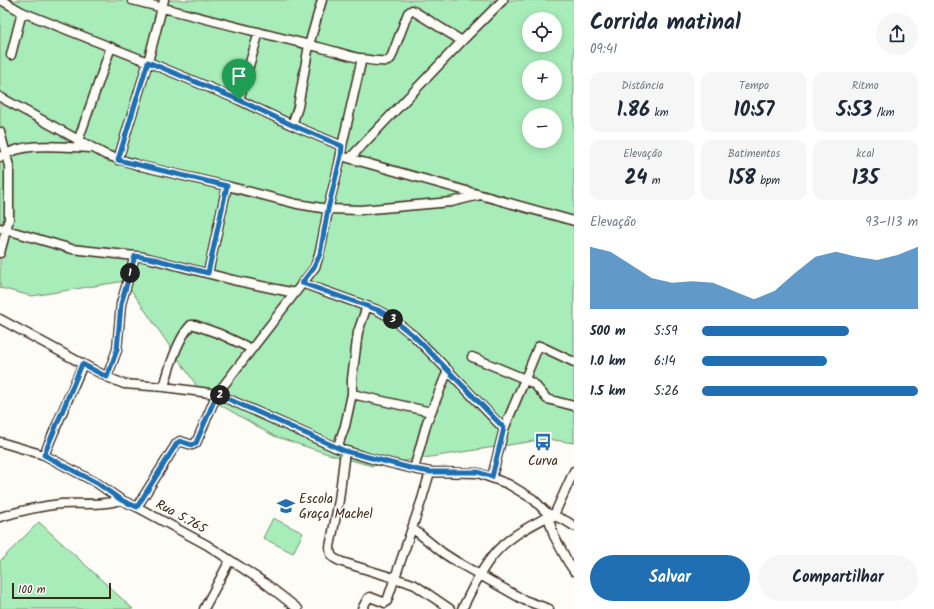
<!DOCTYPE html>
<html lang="pt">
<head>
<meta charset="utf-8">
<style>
  body { margin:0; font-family:Kalam,sans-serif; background:#f6f6f7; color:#1f2937; height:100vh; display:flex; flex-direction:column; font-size:15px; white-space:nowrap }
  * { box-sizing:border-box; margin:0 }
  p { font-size:13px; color:#747a83 }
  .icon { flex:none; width:22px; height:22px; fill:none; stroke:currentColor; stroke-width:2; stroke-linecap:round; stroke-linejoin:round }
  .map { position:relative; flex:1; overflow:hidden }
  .drawer { display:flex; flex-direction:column; background:#fff; width:360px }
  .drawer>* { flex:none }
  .buttons { position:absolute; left:522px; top:12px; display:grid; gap:8px }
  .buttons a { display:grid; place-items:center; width:40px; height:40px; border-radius:50%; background:#fff; box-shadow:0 2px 10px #0003; font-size:20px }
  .scale { position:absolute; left:12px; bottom:10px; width:99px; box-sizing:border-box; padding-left:4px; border:2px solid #3b2a1e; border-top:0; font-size:11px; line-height:14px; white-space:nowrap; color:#3b2a1e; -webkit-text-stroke:3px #fdfcf7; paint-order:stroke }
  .pin { position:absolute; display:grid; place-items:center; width:34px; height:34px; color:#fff; margin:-41px -17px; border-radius:50% 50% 50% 0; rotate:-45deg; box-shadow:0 0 4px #0007 }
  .pin .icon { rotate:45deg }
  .km { position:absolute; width:20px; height:20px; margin:-10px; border-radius:50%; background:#222; color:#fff; font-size:11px; line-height:20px; text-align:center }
  .round { display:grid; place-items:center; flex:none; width:42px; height:42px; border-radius:21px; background:#f6f6f7 }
  .headline { display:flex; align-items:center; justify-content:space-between; height:68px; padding:0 16px }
  h1 { font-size:22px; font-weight:700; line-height:30px }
  .metrics { display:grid; grid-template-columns:repeat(3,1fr); gap:6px; height:68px; padding:4px 16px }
  .metrics div { display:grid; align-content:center; border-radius:10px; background:#f6f6f7; text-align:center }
  .metrics b { font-size:20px; font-weight:700 }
  .metrics small { font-size:11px; font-weight:400 }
  .metrics p { font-size:11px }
  .chart { height:112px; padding:8px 16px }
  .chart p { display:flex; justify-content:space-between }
  .chart svg { width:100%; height:72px; margin-top:4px; fill:#1f6fb2; opacity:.7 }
  .button { display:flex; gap:8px; margin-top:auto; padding:8px 16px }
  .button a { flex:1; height:46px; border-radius:24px; background:#1f6fb2; color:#fff; font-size:16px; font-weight:700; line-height:46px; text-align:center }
  .button a+a { background:#f6f6f7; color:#1f2937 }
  ul { padding:0 16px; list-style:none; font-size:13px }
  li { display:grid; grid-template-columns:64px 48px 1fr; align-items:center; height:30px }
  li i { height:10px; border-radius:5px; background:#1f6fb2 }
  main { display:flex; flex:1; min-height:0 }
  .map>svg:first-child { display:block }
</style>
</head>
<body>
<main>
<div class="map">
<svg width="574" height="609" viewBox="0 0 574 609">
  <rect width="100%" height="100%" fill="#fdfcf7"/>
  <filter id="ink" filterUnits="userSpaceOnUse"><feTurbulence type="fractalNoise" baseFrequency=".025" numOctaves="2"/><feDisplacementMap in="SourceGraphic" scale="8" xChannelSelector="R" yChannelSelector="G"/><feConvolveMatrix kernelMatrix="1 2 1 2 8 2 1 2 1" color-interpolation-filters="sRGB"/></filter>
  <g filter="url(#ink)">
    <path fill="#a8edb9" stroke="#728c6c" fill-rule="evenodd" d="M 0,0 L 574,0 L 574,443 L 547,439 L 372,466 L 325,453 L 274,436 L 203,395 L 125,281 L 32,296 L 0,288 ZM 529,19 L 555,19 L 555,45 L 529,45 ZM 529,67 L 555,67 L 555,93 L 529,93 ZM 529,115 L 555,115 L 555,141 L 529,141 Z
      M 273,518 L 303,533 L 293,553 L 263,538 Z
      M 39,522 L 133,609 L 0,609 L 0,561 Z"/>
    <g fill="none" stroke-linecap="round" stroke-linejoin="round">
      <g stroke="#3b2a1e" stroke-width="11">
        <path id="minor" d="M 1,0 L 22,12 L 148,62 L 239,100 L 292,125 L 342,146 C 340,168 332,188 328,210 C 324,229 322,249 315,267 L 217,394 L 196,443 L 192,445 L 180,441 L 177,443 L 137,507
          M 132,0 C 195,16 259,33 322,48 C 343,53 367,63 388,61 L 391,58 L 408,13 L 412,10 L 462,41
          M 11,55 L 22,12
          M 0,97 L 106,155 L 141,166 L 227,186 L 297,204 L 328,209 L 360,210 L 451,202 L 480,195
          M 239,100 L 259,32
          M 292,125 L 298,107 L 309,45 L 322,0
          M 0,132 L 9,166 L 9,219 L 0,253
          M 78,141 L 111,47
          M 342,146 L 362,58
          M 341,156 L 574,221
          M 0,157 C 26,141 59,147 89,148
          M 350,158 L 462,41 L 503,0
          M 118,160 L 148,62 L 164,0
          M 0,228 L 72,249 L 144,257 L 233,280 L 295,293
          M 208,273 L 227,186
          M 302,283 L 377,310 L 390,317 L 414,336 L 435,357 L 504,429
          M 0,319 L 107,377 L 124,384 L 164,387 L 217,394 L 337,448 L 369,458 L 414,469 L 430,472 L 478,473 L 508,484 L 533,499 L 547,513 L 554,536 L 568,562 L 574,571
          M 472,357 L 525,379 L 504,429 L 492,477
          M 574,362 L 540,346 L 538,347 L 525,379 L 535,385 L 547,399 L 574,406
          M 107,377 L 117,350 L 121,304 L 135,256
          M 164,387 C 169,368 178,338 191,325 L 195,325 L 220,334 L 252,349
          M 352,394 L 431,412
          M 0,442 L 44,455 L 97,483 L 121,500 L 137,507 L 207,545 L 265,583 L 298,609
          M 337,448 L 345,426 L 352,394 L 352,379 L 358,332 L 367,306
          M 345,451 L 339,500 L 330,547 C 330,557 333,558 342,562 L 407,582 L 415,585 L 450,609
          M 44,455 L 83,364
          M 414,469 L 427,422 L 448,370
          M 550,514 L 566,521 L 574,526
          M 554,515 L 574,471
          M 0,517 C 20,511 40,506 61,504 C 81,503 102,506 121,500
          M 412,528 L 443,553 L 457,562 L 524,600 L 549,609
          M 204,609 L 230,560
          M 362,609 L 368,598 L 370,597 L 383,602 L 385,603 L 387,601 L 422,499 L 430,472
          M 462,609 C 471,592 479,573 491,558 C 506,538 528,527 549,516"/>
      </g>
      <use href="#minor" stroke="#fdfcf7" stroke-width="8"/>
    </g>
  </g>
  <g fill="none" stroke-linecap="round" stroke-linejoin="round" filter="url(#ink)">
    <g stroke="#fff" stroke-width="8">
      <path id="route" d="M 148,62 L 239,100 L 292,125 L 342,146 L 341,156 L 328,209 L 320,254 L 314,267 L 302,283 L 378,310 L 390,317 L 414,336 L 435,357 L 504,428 L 492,477 L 478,472 L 430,472 L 414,469 L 345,451 L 217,394 L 196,443 L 192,445 L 180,441 L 177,443 L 137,507 L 121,500 L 97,483 L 44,455 L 82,364 L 107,377 L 117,350 L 121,304 L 135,256 L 154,259 L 208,273 L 227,186 L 118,160 Z"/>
    </g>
    <use href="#route" stroke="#1f6fb2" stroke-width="5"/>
  </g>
  <defs>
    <g id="bus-bare" transform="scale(1.38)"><path d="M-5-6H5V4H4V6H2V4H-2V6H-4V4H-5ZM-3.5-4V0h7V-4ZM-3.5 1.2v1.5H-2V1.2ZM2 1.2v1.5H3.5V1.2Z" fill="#1f6fb2" stroke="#fdfcf7" stroke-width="2.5" paint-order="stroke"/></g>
    <g id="university-bare" transform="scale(1.38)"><path d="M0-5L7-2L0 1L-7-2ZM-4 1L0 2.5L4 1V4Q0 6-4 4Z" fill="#1f6fb2" stroke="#fdfcf7" stroke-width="2.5" paint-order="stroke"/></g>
  </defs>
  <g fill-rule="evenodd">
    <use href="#bus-bare" x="543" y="442"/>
    <use href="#university-bare" x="286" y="506"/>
  </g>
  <g text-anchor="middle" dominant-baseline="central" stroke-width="3" stroke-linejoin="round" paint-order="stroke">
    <g font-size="13" fill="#3b2a1e" stroke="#fdfcf7">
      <text x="543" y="461">Curva</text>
      <text x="299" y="499" text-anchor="start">Escola<tspan x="299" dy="15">Graça Machel</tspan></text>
    </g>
    <g font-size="13" fill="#3b2a1e" stroke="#fdfcf7">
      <text transform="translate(181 517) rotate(29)">Rua 5.765</text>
    </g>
  </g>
</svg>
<div class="buttons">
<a><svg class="icon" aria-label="locate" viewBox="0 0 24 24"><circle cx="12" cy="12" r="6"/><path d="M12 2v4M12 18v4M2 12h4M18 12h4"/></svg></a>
<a>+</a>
<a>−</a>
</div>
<div class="scale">100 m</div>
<div class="pin" style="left:239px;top:100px;background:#1e9e55"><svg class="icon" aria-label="arrive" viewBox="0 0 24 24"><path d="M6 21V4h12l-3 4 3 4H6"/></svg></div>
<b class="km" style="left:130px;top:273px">1</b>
<b class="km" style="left:220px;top:395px">2</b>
<b class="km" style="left:393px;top:319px">3</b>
</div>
<section class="drawer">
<div class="headline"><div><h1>Corrida matinal</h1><p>09:41</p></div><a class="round"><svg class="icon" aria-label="share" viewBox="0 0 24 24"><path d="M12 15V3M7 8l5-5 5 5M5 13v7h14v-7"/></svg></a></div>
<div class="metrics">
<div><p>Distância</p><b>1.86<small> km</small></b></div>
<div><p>Tempo</p><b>10:57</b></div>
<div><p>Ritmo</p><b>5:53<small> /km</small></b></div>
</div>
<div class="metrics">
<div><p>Elevação</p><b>24<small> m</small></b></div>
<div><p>Batimentos</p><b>158<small> bpm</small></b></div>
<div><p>kcal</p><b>135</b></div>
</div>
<div class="chart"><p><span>Elevação</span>93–113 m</p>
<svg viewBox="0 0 160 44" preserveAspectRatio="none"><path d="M0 44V6L10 9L20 17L30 25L40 28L50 27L60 28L70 33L80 38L90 33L100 22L110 12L120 9L130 12L140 14L150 11L160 6V44z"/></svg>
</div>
<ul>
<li><b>500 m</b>5:59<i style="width:68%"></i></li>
<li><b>1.0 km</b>6:14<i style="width:58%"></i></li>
<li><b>1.5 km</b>5:26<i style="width:100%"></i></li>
</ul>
<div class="button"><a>Salvar</a><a>Compartilhar</a></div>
</section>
</main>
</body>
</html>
